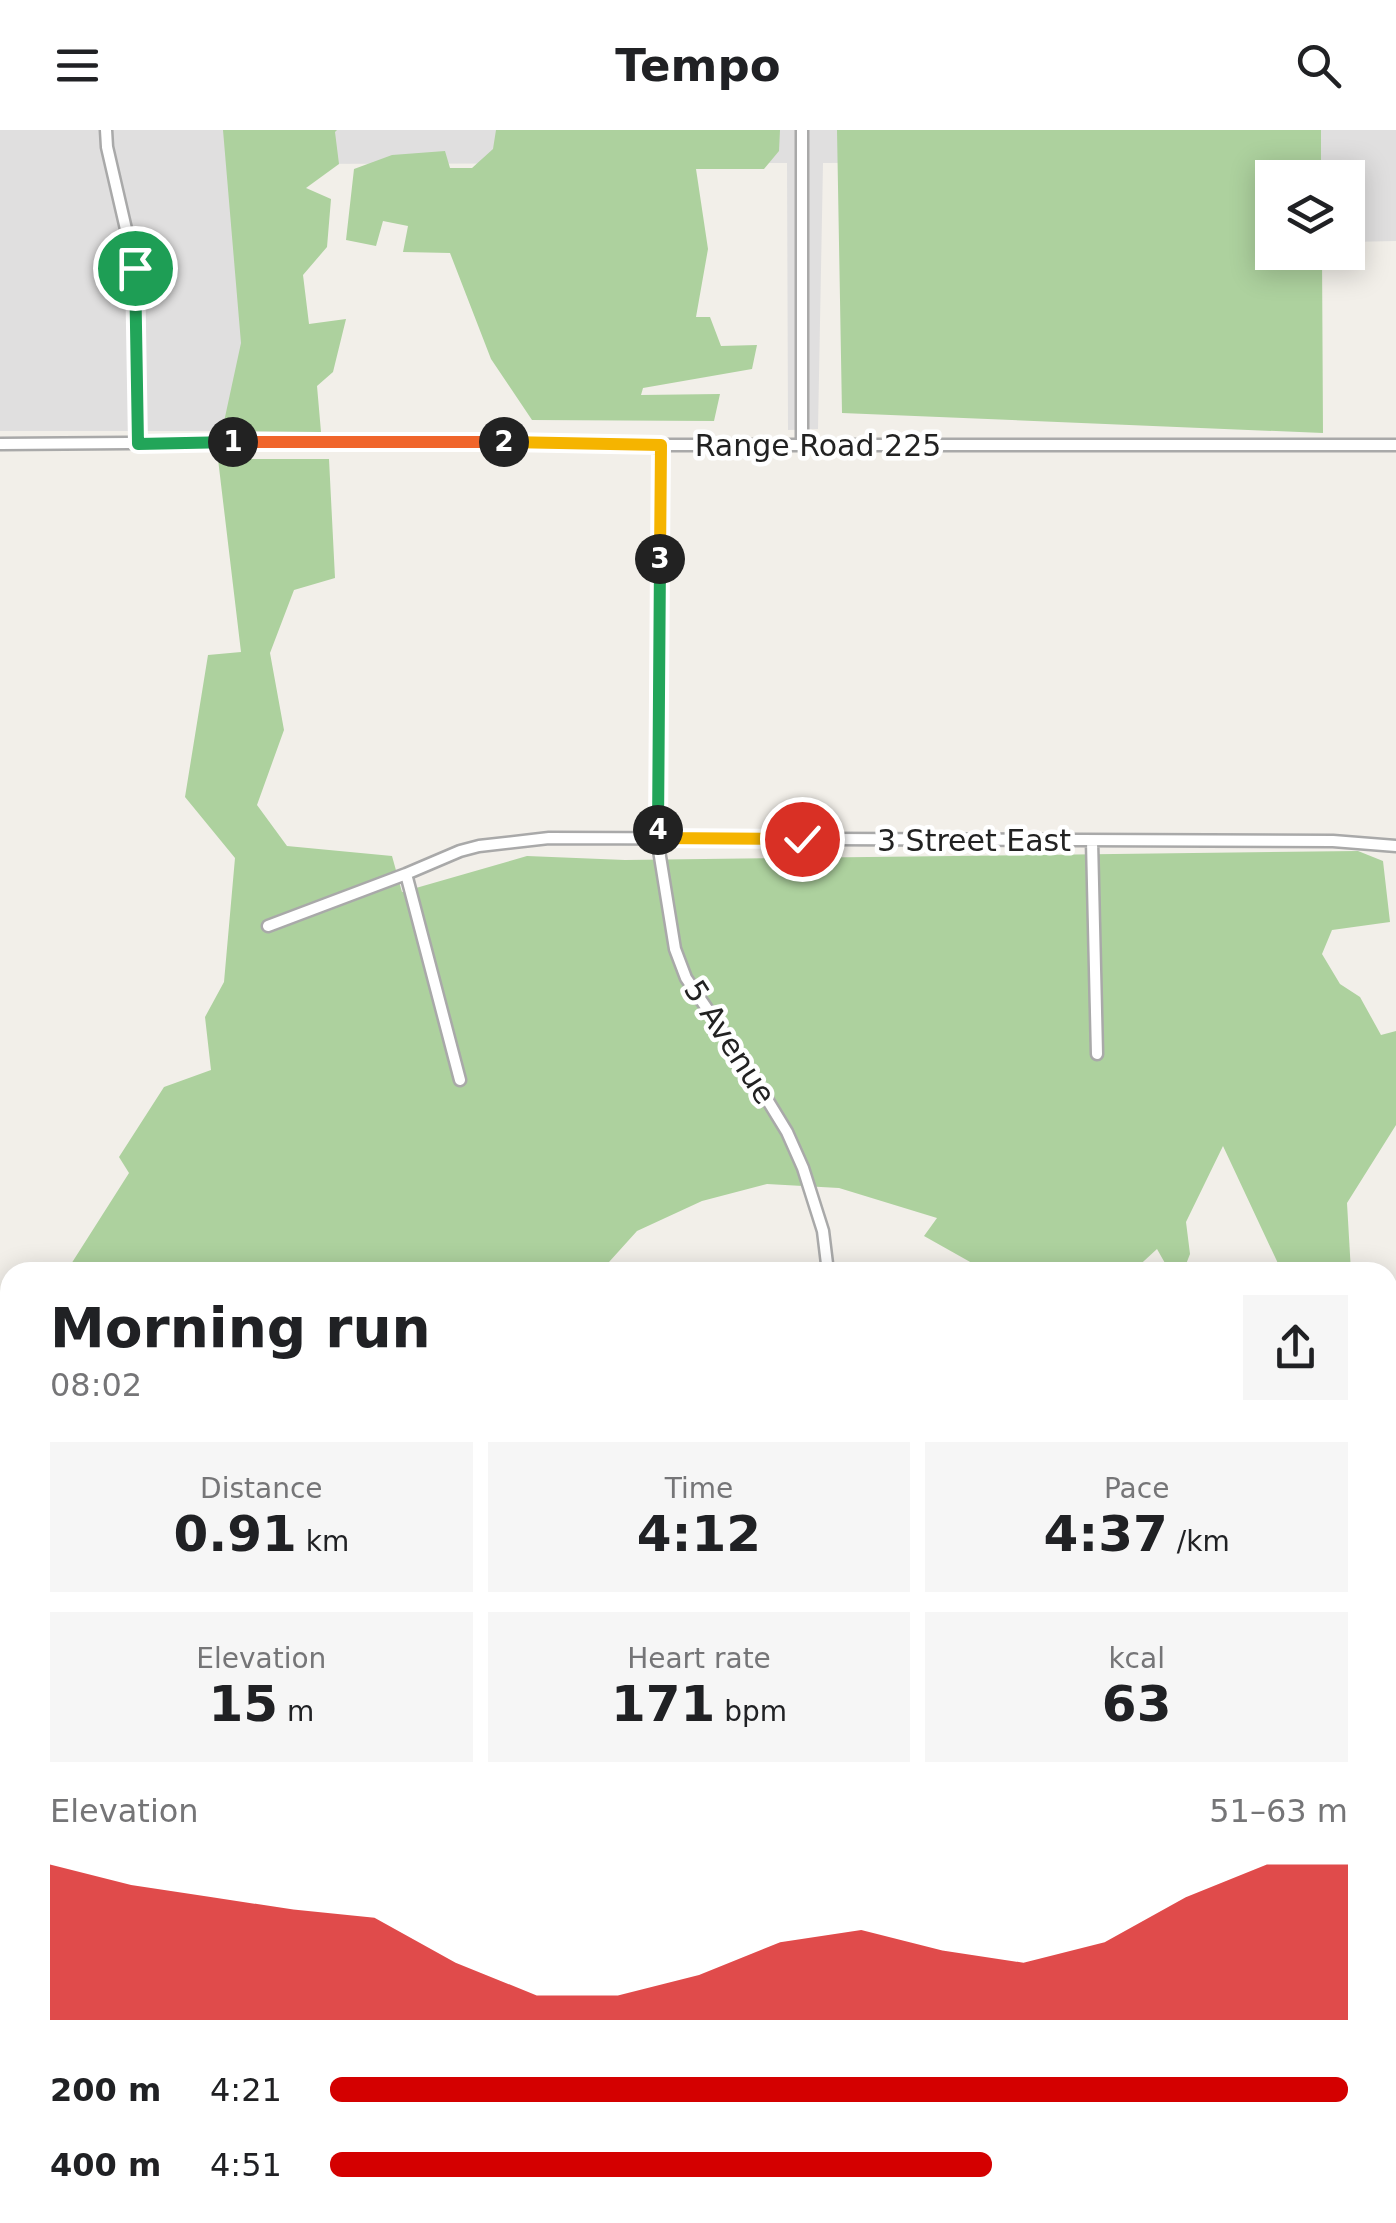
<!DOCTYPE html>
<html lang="en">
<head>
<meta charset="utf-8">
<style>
  body { margin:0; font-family:"DejaVu Sans",sans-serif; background:#f6f6f6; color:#202124; height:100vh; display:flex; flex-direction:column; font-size:38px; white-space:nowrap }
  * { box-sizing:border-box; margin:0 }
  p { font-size:32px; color:#757577 }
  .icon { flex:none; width:55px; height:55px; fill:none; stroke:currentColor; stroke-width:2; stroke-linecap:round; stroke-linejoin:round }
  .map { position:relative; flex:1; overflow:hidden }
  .panel { position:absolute; left:0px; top:1132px; width:1398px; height:962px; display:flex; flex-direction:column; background:#fff; border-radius:30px 30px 0 0; box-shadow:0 5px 25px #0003 }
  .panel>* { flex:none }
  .tools { position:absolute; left:1255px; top:30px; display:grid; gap:20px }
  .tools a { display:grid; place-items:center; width:110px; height:110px; border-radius:0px; background:#fff; box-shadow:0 5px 25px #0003; font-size:50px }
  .pin { position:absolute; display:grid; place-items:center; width:85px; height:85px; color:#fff; margin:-42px; border:5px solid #fff; border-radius:50%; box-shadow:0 2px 10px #0007 }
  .km { position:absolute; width:50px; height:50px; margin:-25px; border-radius:50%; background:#222; color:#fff; font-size:28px; line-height:50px; text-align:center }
  .round { display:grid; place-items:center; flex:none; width:105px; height:105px; border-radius:0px; background:#f6f6f6 }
  .overview { display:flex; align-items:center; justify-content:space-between; height:170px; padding:0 50px }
  h1 { font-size:55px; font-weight:700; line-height:75px }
  .stats { display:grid; grid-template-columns:repeat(3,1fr); gap:15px; height:170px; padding:10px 50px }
  .stats div { display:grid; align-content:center; border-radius:0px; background:#f6f6f6; text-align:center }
  .stats b { font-size:50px; font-weight:700 }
  .stats small { font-size:28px; font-weight:400 }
  .stats p { font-size:28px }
  .chart { height:280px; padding:20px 50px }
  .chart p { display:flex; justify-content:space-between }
  .chart svg { width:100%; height:180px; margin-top:10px; fill:#d40000; opacity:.7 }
  ul { padding:0 50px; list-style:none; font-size:32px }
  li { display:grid; grid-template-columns:160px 120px 1fr; align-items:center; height:75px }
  li i { height:25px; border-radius:12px; background:#d40000 }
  header { display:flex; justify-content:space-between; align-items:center; height:130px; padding:0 50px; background:#fff; font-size:45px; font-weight:700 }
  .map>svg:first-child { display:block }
</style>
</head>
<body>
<header><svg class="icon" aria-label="menu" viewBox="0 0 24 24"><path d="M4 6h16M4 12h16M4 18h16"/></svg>Tempo<svg class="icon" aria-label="search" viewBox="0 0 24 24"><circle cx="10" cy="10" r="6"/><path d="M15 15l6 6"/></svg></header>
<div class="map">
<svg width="1396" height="2093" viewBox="0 0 1396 2093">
  <rect width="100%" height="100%" fill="#f2efe9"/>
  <path fill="#e0dfdf" d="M 0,0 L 1396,0 L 1396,111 L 1348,112 L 1348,48 L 1333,47 L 1333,31 L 823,33 L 818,299 L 788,300 L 787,33 L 243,34 L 242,301 L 0,301 Z
    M 1388,1429 L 1396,1429 L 1396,2093 L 0,2093 L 0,1449 L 10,1449 L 10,2085 L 1388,2085 Z"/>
  <path fill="#add19e" d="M 223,0 L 337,0 L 335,2 L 339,34 L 306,58 L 331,69 L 327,117 L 303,145 L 309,194 L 346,189 L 333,242 L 317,256 L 321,302 L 222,301 L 241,213 Z
    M 496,0 L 780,0 L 779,21 L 764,39 L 696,39 L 708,119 L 696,187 L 710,187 L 721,216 L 757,215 L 752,239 L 643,258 L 641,265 L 720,264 L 714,291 L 532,290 L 491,229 L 450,123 L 403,122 L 408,96 L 383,91 L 376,116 L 346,110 L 354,39 L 392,25 L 445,21 L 450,38 L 472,38 L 493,19 Z
    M 837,0 L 1321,0 L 1321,47 L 1272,48 L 1272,122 L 1322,123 L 1323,303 L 842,283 Z
    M 218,329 L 329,329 L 335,448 L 294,460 L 270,523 L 284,600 L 257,675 L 287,716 L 392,726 L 402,762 L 527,726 L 625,730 L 1358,721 L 1383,731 L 1390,792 L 1332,800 L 1322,824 L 1340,854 L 1360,867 L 1381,905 L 1396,901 L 1396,857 L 1396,995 L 1347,1073 L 1351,1142 L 1282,1142 L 1223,1016 L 1186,1092 L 1190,1124 L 1183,1142 L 1170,1142 L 1157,1119 L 1132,1142 L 988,1142 L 924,1106 L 937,1088 L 839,1058 L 767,1054 L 702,1071 L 637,1101 L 600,1142 L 66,1142 L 129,1043 L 119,1027 L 164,957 L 211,940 L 205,887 L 224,852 L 235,728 L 185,667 L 208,525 L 241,522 Z
    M 0,1161 L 10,1164 L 10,1404 L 0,1405 Z
    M 1388,1325 L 1396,1328 L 1396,1564 L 1388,1566 Z
    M 0,1564 L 10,1568 L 10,1668 L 0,1678 Z"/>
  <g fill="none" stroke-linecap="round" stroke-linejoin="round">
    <path stroke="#aad3df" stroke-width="2.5" d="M 0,1334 L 10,1354
      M 1388,1558 L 1396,1556"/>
    <g stroke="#a9a9a9" stroke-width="15">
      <path id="minor" d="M 106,0 L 107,17 L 135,138 L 138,314
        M 802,0 L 802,314
        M 0,314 L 378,311 L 661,315 L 1396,315
        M 661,315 L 657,708 L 675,819 L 686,848 L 751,943 L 787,1002 L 803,1038 L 823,1101 L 828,1142
        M 1092,711 L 1097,924
        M 406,744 L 460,950
        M 268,796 L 406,744 L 460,721 L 479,716 L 549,708 L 1333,711 L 1396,716
        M 1388,1313 L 1396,1316
        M 1388,1701 L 1396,1700
        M 0,1718 L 10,1740
        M 872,2085 L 873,2093
        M 1289,2085 L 1291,2093
        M 12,2093 L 12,2085
        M 438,2093 L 440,2085"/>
    </g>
    <use href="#minor" stroke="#fff" stroke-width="10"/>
  </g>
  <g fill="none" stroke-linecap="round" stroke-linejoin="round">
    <g stroke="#fff" stroke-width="20">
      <path id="split-1" d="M 135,138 L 138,314 L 233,312"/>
    </g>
    <g stroke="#fff" stroke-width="20">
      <path id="split-2" d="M 233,312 L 504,312"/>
    </g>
    <g stroke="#fff" stroke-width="20">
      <path id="split-3" d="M 504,312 L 661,315 L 660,429"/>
    </g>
    <g stroke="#fff" stroke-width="20">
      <path id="split-4" d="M 658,700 L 660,429"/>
    </g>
    <g stroke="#fff" stroke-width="20">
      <path id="split-5" d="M 658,700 L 658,708 L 802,709"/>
    </g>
    <use href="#split-1" stroke="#22a559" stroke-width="12"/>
    <use href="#split-2" stroke="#f0652b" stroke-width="12"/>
    <use href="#split-3" stroke="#f5b400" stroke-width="12"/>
    <use href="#split-4" stroke="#22a559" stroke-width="12"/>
    <use href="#split-5" stroke="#f5b400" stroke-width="12"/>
  </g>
  <g text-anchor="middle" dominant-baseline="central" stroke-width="9" stroke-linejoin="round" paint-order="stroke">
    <g font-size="30" fill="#222" stroke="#fff">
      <text x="818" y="315">Range Road 225</text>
      <text x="974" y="710">3 Street East</text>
      <text transform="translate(730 912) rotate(57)">5 Avenue</text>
    </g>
  </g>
</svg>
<div class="tools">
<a><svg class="icon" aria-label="layers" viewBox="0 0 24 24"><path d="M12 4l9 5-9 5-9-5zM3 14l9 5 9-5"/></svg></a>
</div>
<div class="pin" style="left:135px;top:138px;background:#1e9e55"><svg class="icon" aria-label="arrive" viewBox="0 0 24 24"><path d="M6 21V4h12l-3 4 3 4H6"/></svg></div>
<div class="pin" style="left:802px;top:709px;background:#d93025"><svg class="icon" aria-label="check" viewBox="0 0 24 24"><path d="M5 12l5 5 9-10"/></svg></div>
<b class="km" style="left:233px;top:312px">1</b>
<b class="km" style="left:504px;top:312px">2</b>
<b class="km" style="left:660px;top:429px">3</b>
<b class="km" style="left:658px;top:700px">4</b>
<section class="panel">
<div class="overview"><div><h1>Morning run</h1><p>08:02</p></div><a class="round"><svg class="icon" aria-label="share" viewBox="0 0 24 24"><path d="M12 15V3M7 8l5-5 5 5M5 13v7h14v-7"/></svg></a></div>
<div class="stats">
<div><p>Distance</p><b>0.91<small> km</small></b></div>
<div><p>Time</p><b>4:12</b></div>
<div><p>Pace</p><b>4:37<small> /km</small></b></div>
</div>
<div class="stats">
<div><p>Elevation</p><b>15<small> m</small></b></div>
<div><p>Heart rate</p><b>171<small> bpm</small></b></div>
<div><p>kcal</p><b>63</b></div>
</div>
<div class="chart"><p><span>Elevation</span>51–63 m</p>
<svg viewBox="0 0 160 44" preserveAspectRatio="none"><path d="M0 44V6L10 11L20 14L30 17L40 19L50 30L60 38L70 38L80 33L90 25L100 22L110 27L120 30L130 25L140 14L150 6L160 6V44z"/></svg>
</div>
<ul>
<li><b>200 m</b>4:21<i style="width:100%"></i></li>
<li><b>400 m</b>4:51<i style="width:65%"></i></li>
</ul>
</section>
</div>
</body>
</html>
